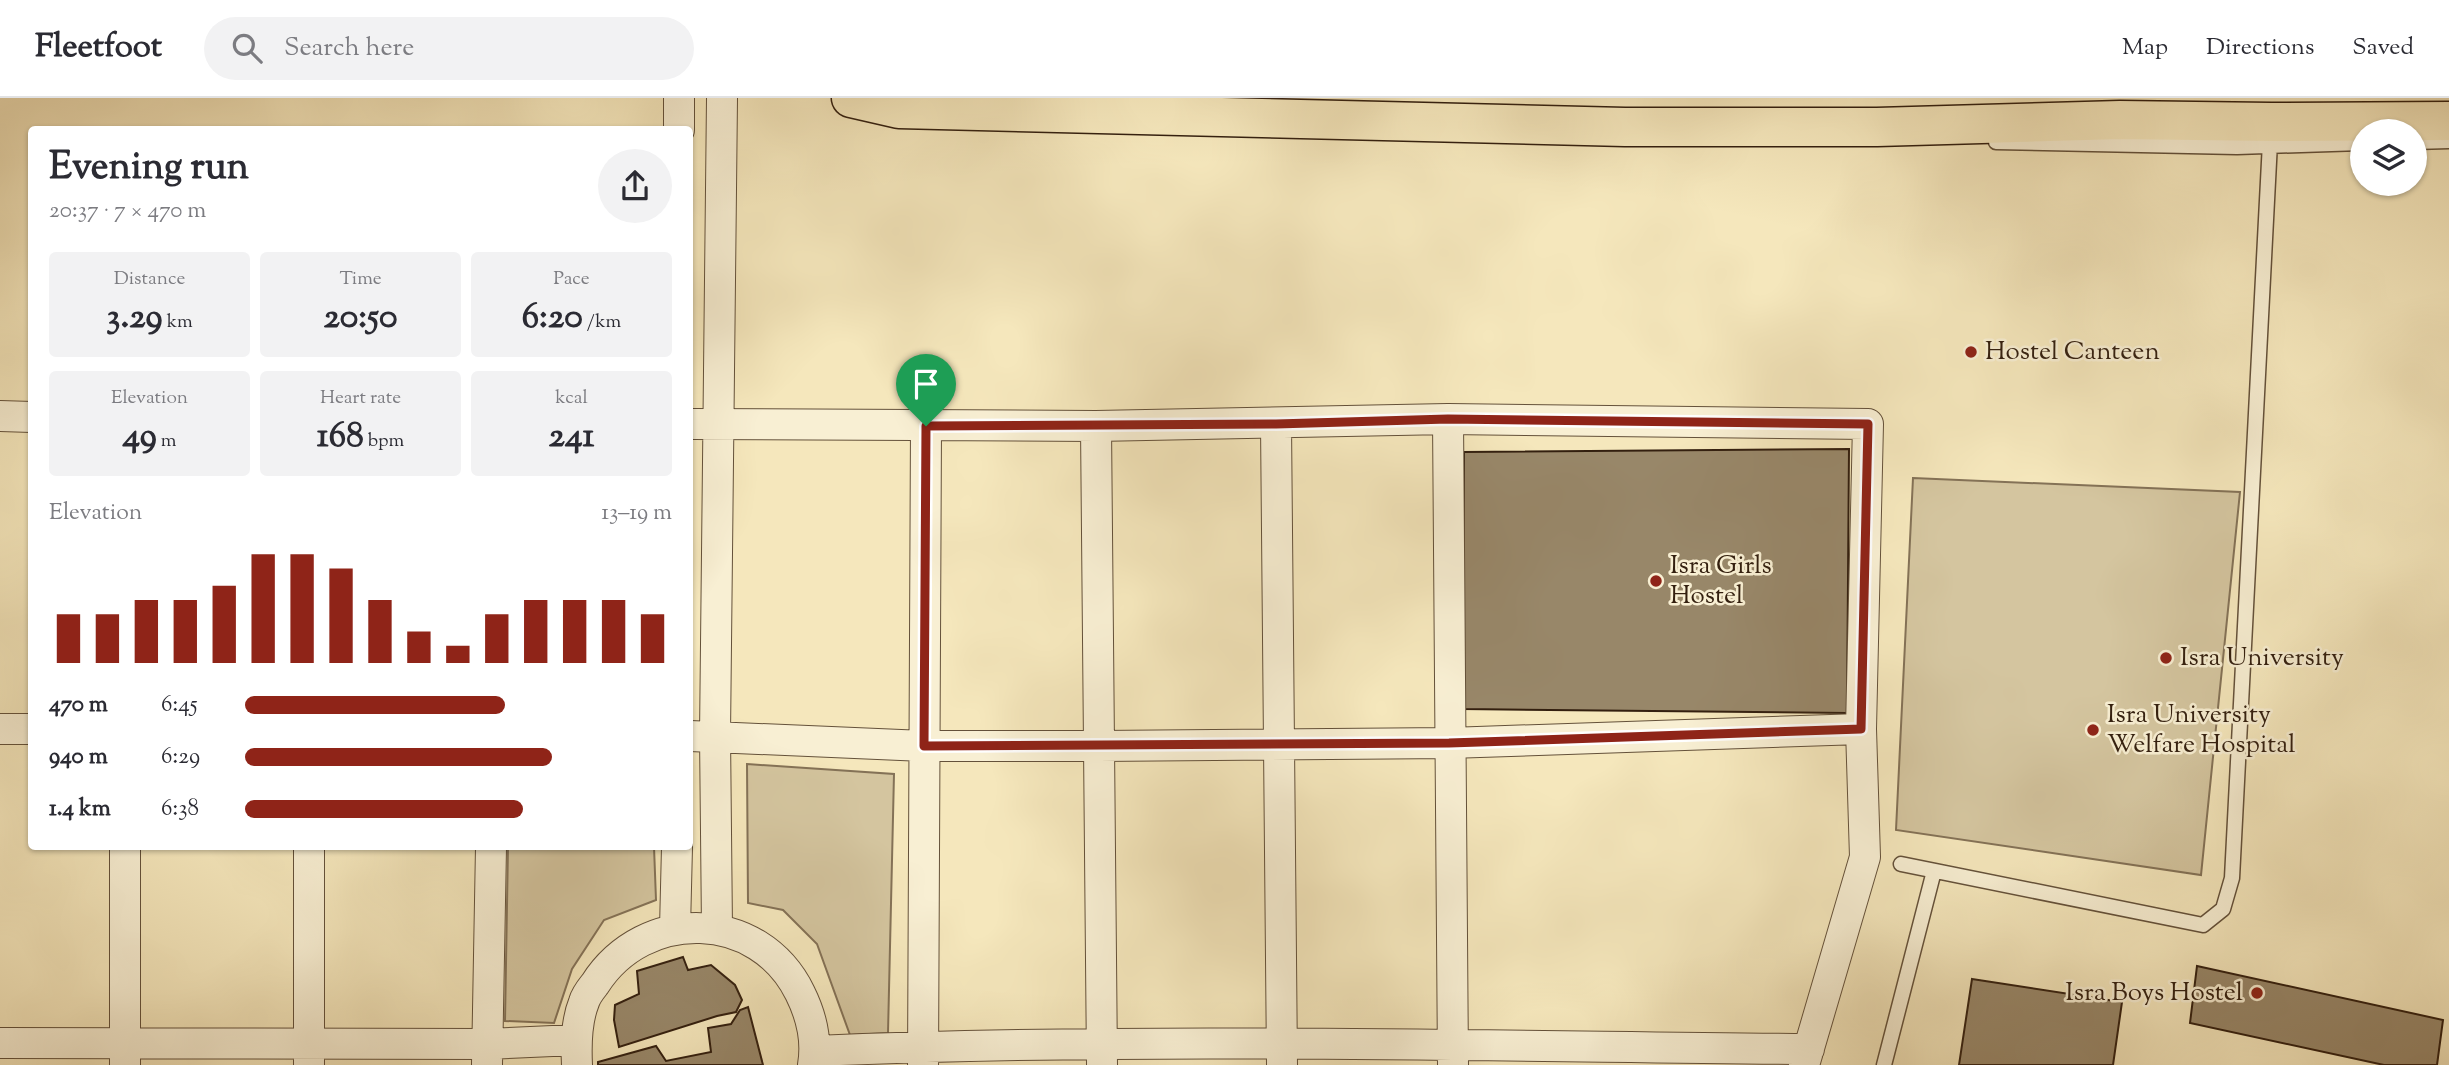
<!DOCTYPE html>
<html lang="en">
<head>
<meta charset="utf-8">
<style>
  body { margin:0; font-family:"Sorts Mill Goudy",serif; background:#f2f2f3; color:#2b2b33; height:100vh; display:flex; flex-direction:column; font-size:26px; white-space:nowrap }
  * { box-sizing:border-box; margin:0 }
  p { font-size:23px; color:#7c7c81 }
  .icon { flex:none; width:38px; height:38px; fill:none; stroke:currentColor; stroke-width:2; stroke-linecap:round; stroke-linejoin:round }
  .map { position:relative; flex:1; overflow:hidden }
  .side { position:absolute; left:28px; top:28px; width:665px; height:724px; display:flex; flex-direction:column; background:#fff; border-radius:7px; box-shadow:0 2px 5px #0004 }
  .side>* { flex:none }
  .buttons { position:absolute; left:2350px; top:21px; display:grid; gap:14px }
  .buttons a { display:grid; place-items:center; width:77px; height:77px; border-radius:50%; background:#fff; box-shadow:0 2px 5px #0004; font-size:35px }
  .pin { position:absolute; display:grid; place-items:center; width:60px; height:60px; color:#fff; margin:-72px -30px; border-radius:50% 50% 50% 0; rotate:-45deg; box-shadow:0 0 7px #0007 }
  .pin .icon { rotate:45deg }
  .round { display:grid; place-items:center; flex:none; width:74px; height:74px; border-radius:37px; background:#f2f2f3 }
  .head { display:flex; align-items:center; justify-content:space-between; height:119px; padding:0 21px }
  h1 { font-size:38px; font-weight:700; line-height:52px }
  .stats { display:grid; grid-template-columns:repeat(3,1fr); gap:10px; height:119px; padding:7px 21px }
  .stats div { display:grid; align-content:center; border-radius:7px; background:#f2f2f3; text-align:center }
  .stats b { font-size:35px; font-weight:700 }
  .stats small { font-size:19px; font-weight:400 }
  .stats p { font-size:19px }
  .chart { height:196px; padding:14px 21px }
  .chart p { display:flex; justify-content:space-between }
  .chart svg { width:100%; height:126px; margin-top:7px; stroke:#8f2418; stroke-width:6 }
  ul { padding:0 21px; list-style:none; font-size:23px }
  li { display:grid; grid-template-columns:112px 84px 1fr; align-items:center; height:52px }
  li i { height:18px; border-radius:9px; background:#8f2418 }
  header { display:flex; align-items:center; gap:42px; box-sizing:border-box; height:98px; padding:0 35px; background:#fff; border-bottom:2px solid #e1e1e2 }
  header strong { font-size:33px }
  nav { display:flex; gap:38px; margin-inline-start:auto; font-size:24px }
  .search { width:490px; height:63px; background:#f2f2f3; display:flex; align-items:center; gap:18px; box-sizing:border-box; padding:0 24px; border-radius:38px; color:#7c7c81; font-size:26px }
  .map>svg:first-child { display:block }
</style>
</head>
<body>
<header>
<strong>Fleetfoot</strong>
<div class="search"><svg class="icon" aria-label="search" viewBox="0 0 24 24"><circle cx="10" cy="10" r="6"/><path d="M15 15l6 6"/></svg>Search here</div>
<nav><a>Map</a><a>Directions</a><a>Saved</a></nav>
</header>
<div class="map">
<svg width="2449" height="967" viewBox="0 0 2449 967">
  <rect width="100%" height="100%" fill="#f5e7bc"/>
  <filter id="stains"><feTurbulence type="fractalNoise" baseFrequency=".00286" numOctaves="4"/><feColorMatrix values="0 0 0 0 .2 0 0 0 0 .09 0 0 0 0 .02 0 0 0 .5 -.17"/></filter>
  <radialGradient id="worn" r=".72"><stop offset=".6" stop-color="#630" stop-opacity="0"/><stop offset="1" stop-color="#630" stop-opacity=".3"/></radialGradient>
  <path fill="#d4c59f" stroke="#847257" stroke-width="2" d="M 1913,380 L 2240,394 L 2201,777 L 1896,732 Z
    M 747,666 L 894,676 L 888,935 L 850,937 L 817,846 L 783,812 L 748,805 Z
    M 508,749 L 654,749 L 656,802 L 604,822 L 572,871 L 554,925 L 505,923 Z"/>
  <path fill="#988769" stroke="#331f0f" stroke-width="2" d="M 1849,351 L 1847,615 L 1463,611 L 1464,354 Z
    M 683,859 L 688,872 L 711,867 L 735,887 L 742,902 L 736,914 L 717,918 L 619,949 L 614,922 L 615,907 L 639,896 L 637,873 Z
    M 2197,868 L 2443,922 L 2437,967 L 2384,967 L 2190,925 Z
    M 1972,881 L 2122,904 L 2113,967 L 1959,967 Z
    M 748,909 L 763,967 L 598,967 L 598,964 L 656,948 L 666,963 L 711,954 L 708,930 L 731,926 L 740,912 Z"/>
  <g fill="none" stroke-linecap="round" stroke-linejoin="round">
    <g stroke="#64513a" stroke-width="17">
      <path id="service" d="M 1996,44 L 2237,49 L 2362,45
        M 2415,44 L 2449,43
        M 1901,766 L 2203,827 L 2223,811 L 2232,780 L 2271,25
        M 1884,967 L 1934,773"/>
    </g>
    <g stroke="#64513a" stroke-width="32">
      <path id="minor" d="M 679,0 L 679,32
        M 0,318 L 32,319
        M 1448,321 L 1453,967
        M 690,326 L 1096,328 L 1448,321 L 1868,326 L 1861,631 L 1865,759 L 1804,967
        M 1276,326 L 1282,967
        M 1096,328 L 1102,967
        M 0,631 L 32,631
        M 690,638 L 924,648 L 1099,648 L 1449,645 L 1861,631
        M 675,830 L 677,749
        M 717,831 L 715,637 L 722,0
        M 0,945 L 487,946 L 575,942
        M 815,953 C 1146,939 1478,948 1809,951
        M 487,966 L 491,749
        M 125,967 L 125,749
        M 309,967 L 309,749
        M 577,967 C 576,946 576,924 584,904 C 586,897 591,891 595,886 C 644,809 759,811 800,895 C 811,917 817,943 813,967
        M 923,967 L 926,328"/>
    </g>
    <g stroke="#331f0f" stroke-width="41">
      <path id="trunk" d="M 851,0 L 899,11 L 1625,29 L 1877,29 L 2120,22 L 2271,24 L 2449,23"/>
    </g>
    <use href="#service" stroke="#f8efd3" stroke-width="14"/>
    <use href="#minor" stroke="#f8efd3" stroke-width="30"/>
    <use href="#trunk" stroke="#f5e7bc" stroke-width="38"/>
  </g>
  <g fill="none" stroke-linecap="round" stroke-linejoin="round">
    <g stroke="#fff" stroke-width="14">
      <path id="route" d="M 1448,321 L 1868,326 L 1861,631 L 1449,645 L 924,648 L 926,328 L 1276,326 Z"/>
    </g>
    <use href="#route" stroke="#8f2418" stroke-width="9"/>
  </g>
  <g fill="#8f2418" stroke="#f8efd3" stroke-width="2.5">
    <circle cx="1971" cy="254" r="7"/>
    <circle cx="1656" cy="483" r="7"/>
    <circle cx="2166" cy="560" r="7"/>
    <circle cx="2093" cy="632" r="7"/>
    <circle cx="2257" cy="895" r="7"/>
  </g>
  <g text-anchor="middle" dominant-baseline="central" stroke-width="5" stroke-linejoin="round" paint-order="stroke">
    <g font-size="26" fill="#331f0f" stroke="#f8efd3" text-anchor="start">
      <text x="1985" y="254">Hostel Canteen</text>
      <text x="1670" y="468">Isra Girls<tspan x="1670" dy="30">Hostel</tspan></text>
      <text x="2180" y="560">Isra University</text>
      <text x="2107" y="617">Isra University<tspan x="2107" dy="30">Welfare Hospital</tspan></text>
      <text x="2243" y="895" text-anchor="end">Isra Boys Hostel</text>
    </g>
  </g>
  <rect width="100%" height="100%" filter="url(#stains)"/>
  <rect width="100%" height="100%" fill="url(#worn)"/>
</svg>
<div class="buttons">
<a><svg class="icon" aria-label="layers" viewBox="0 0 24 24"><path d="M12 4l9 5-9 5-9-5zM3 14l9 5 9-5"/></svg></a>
</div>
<div class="pin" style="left:926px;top:328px;background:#1e9e55"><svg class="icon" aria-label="arrive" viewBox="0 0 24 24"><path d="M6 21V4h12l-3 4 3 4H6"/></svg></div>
<section class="side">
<div class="head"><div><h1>Evening run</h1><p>20:37 · 7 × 470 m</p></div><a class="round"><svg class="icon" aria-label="share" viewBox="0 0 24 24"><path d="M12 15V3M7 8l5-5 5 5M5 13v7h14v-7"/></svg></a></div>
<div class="stats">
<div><p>Distance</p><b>3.29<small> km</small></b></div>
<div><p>Time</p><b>20:50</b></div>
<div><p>Pace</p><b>6:20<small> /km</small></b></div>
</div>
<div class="stats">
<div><p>Elevation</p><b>49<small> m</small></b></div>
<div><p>Heart rate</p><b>168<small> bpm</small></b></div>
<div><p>kcal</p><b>241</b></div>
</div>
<div class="chart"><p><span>Elevation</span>13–19 m</p>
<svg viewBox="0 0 160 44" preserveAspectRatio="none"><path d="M5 44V27M15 44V27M25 44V22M35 44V22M45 44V17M55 44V6M65 44V6M75 44V11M85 44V22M95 44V33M105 44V38M115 44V27M125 44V22M135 44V22M145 44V22M155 44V27"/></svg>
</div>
<ul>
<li><b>470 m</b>6:45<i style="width:61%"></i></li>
<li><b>940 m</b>6:29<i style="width:72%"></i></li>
<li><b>1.4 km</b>6:38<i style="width:65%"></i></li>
</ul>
</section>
</div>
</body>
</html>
